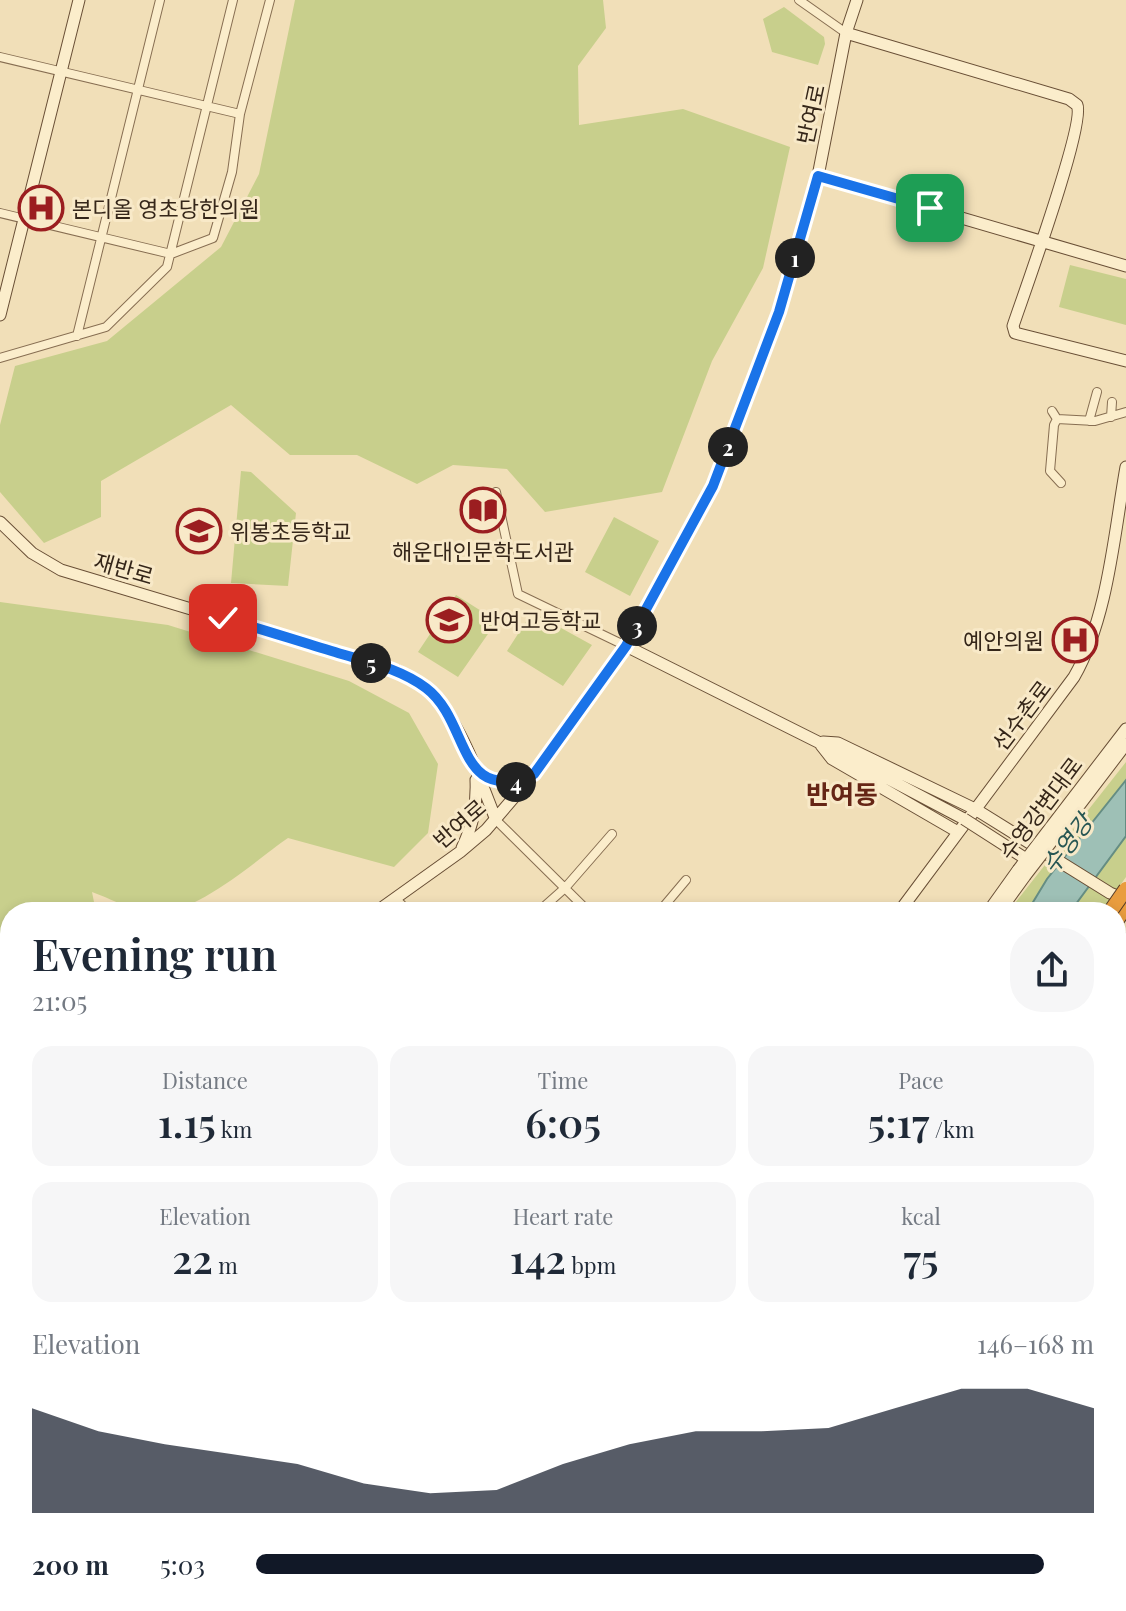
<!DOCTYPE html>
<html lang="en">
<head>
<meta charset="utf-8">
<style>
  body { margin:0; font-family:"Playfair Display","Noto Sans KR",serif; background:#f6f6f7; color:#1f2937; height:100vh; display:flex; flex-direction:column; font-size:30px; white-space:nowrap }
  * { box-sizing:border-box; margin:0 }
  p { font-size:26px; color:#747a83 }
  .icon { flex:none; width:44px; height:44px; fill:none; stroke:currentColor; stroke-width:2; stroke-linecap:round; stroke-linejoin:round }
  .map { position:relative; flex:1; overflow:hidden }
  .side { position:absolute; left:0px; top:902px; width:1126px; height:710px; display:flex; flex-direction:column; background:#fff; border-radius:32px 32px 0 0; box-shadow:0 4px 12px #0003 }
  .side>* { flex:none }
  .pin { position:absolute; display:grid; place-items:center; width:68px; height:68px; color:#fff; margin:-34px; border-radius:16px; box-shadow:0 4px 12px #0006 }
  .km { position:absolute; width:40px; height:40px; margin:-20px; border-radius:50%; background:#222; color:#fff; font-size:22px; line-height:40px; text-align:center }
  .round { display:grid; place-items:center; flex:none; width:84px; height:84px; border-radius:32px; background:#f6f6f7 }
  .overview { display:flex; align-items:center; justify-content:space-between; height:136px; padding:0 32px }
  h1 { font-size:44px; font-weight:600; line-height:60px }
  .metrics { display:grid; grid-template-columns:repeat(3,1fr); gap:12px; height:136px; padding:8px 32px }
  .metrics div { display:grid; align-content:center; border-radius:20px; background:#f6f6f7; text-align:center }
  .metrics b { font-size:40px; font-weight:600 }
  .metrics small { font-size:22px; font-weight:400 }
  .metrics p { font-size:22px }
  .chart { height:224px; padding:16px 32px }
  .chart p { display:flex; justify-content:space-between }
  .chart svg { width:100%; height:144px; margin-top:8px; fill:#111827; opacity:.7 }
  ul { padding:0 32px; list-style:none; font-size:26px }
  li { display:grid; grid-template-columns:128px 96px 1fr; align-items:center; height:60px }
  li i { height:20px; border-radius:10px; background:#111827 }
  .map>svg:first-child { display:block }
</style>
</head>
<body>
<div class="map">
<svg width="1126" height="1611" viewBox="0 0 1126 1611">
  <rect width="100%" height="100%" fill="#f1dfb8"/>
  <path fill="#c8cf8c" d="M 295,0 L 603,0 L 606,28 L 578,66 L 579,125 L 683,109 L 790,147 L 763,268 L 712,361 L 662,492 L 545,512 L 507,469 L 453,465 L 417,484 L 357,455 L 290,455 L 231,405 L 101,481 L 101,517 L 44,543 L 0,492 L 0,425 L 15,366 L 107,341 L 221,247 L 259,174 Z
    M 784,7 L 824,37 L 825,44 L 818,65 L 772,52 L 763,19 Z
    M 1070,265 L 1126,279 L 1126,325 L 1059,307 Z
    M 241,471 L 251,472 L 296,513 L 288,586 L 231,583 Z
    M 614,517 L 659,541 L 630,596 L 585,572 Z
    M 456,595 L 497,621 L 458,677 L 418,652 Z
    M 0,602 L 168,625 L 349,681 L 409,713 L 438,764 L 428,833 L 394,867 L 288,838 C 253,862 190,921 145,912 C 127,908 109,898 92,892 L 96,912 L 10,912 L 10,1182 L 0,1166 Z
    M 532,612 L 592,645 L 563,686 L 507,651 Z
    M 1126,762 L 1126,877 L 1101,912 L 1008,912 Z
    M 1116,1500 L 1126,1503 L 1126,1611 L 1040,1611 L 1037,1602 L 1116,1602 Z
    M 829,1602 L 938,1602 L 939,1611 L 830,1611 Z"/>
  <path fill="#9ec0b6" stroke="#658d83" stroke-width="2" d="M 1126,780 L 1126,836 L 1070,912 L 1027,912 L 1047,879 Z"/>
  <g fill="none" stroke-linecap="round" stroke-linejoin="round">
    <g stroke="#876e52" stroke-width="10">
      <path id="street" d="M 799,0 L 846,33
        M 0,57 L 240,114
        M 0,213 L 171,254
        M 171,254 L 213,238 L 232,172 L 240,114 L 270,0
        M 77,336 L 160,0
        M 0,358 L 106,327 L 167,267 L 233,0
        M 1052,411 L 1057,419 L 1095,421 L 1126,412
        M 1111,417 L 1112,402
        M 1057,419 L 1054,425 L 1050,471 L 1061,483
        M 1089,421 L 1097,392
        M 496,492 L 518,594 L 626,646
        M 496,820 L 589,912
        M 395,898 L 409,912
        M 538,912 L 565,888 L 612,834
        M 659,912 L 686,880
        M 1116,1239 L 1126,1203
        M 1116,1276 L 1126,1279
        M 1116,1313 L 1126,1315
        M 1116,1367 L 1126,1365
        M 1116,1465 L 1126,1467
        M 0,1505 L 10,1516
        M 207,1602 L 230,1611
        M 371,1602 L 425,1611
        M 665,1602 L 673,1608 L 683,1602
        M 12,1611 L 15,1608 L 85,1607 L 134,1611
        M 179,1611 L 191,1602
        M 346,1611 L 352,1602"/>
    </g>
    <g stroke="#694f36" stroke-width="13">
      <path id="secondary" d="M 846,33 L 1069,99 L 1077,105 C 1086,123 1023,296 1013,326 L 1015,333 L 1126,361
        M 818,176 L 1126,266
        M 0,315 L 79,0
        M 0,522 L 32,553 L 61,570 L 398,671 C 408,678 421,683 430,692 C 461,722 480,780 496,820
        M 626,646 L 828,747 L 964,819
        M 823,742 L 838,743 L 975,809 L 1110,893 L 1125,899
        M 821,745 L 832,759 L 958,832
        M 478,773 C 495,784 511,784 529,776
        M 1050,828 L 1126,729
        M 1059,832 L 1126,744
        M 462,848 C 473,825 477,806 476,780
        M 376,912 L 460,852 L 486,830 L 534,774 L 626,646 L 713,486 L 779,312 L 818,176 L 846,33 L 857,0
        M 899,912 L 1074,677 C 1108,618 1114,534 1126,467
        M 988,912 L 1018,870
        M 999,912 L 1025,876
        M 1116,956 L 1126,939
        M 808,1602 L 809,1611
        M 820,1602 L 822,1611
        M 974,1602 L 976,1611"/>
    </g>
    <g stroke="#543c28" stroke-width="16">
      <path id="highway" d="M 1116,921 L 1126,907
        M 946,1602 L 947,1611
        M 956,1602 L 957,1611"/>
    </g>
    <use href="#street" stroke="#fbedcb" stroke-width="8"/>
    <use href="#secondary" stroke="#fbedcb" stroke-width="11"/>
    <use href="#highway" stroke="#e99d3f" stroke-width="14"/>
    <g stroke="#694f36" stroke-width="13" stroke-linecap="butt">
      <path id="secondary-bridge" d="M 964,819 L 1034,864
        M 1018,870 L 1050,828
        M 1025,876 L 1059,832"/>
    </g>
    <g stroke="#543c28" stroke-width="16" stroke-linecap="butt">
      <path id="highway-bridge" d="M 1110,912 L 1126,889"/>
    </g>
    <use href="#secondary-bridge" stroke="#fbedcb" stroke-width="11"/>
    <use href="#highway-bridge" stroke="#e99d3f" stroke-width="14"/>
  </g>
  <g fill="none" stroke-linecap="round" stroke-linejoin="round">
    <g stroke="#fff" stroke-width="16">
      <path id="route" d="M 223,618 C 261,629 298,641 335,652 C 367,662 399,668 426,688 C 471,722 456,806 534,774 L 626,646 L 713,486 L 779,312 L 818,176 L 930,208"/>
    </g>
    <use href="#route" stroke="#1a73e8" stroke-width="10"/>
  </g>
  <defs>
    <g id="hospital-ring" transform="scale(2.3)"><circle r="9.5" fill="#f8e9c8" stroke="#9b1e20" stroke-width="1.5"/><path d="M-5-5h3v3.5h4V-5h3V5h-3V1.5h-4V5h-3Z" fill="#9b1e20"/></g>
    <g id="library-ring" transform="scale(2.3)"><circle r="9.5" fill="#f8e9c8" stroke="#9b1e20" stroke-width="1.5"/><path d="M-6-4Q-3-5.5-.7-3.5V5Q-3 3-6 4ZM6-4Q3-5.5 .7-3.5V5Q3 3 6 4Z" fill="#9b1e20"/></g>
    <g id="school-ring" transform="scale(2.3)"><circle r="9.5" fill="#f8e9c8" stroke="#9b1e20" stroke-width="1.5"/><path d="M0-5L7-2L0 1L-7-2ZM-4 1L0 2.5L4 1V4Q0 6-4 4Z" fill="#9b1e20"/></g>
  </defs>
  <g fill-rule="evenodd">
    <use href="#hospital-ring" x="41" y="208"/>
    <use href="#library-ring" x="483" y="510"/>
    <use href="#school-ring" x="199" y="531"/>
    <use href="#school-ring" x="449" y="620"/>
    <use href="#hospital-ring" x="1075" y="640"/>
  </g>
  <g text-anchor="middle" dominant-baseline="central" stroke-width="6" stroke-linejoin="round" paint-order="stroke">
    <g font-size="22" fill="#352619" stroke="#f8e9c8">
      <text transform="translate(810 114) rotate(-78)">반여로</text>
      <text transform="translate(124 568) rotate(16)">재반로</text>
      <text transform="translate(1021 715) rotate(-53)">선수촌로</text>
      <text transform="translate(1040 808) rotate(-53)">수영강변대로</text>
      <text transform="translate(459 823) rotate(-41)">반여로</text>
    </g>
    <g font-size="22" fill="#352619" stroke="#f8e9c8" text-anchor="start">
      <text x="72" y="208">본디올 영초당한의원</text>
      <text x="230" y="531">위봉초등학교</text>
      <text x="483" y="551" text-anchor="middle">해운대인문학도서관</text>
      <text x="480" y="620">반여고등학교</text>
      <text x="1044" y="640" text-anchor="end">예안의원</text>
    </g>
    <g font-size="24" font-style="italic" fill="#275653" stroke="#f8e9c8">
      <text transform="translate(1066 843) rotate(-53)">수영강</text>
    </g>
    <g font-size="26" font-weight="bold" fill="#652515" stroke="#f8e9c8">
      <text x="842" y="793">반여동</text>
    </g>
  </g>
</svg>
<div class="pin" style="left:930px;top:208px;background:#1e9e55"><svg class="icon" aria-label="arrive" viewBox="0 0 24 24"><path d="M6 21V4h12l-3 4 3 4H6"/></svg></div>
<div class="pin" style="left:223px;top:618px;background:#d93025"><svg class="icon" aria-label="check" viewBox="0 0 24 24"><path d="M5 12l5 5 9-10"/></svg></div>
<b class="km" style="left:795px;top:258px">1</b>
<b class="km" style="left:728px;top:447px">2</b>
<b class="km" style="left:637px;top:626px">3</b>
<b class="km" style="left:516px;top:782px">4</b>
<b class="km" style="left:371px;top:663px">5</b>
<section class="side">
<div class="overview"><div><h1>Evening run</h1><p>21:05</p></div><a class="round"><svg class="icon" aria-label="share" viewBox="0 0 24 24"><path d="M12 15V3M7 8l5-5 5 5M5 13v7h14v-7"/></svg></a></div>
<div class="metrics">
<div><p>Distance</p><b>1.15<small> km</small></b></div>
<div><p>Time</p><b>6:05</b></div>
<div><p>Pace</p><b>5:17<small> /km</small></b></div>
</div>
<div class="metrics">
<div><p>Elevation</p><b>22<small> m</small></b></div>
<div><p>Heart rate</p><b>142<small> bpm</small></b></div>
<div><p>kcal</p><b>75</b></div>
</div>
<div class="chart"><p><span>Elevation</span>146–168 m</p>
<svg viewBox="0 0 160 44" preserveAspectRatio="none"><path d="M0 44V12L10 19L20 23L30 26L40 29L50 35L60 38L70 37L80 29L90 23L100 19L110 19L120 18L130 12L140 6L150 6L160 12V44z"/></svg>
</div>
<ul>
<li><b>200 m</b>5:03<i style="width:94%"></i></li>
</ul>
</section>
</div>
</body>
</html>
